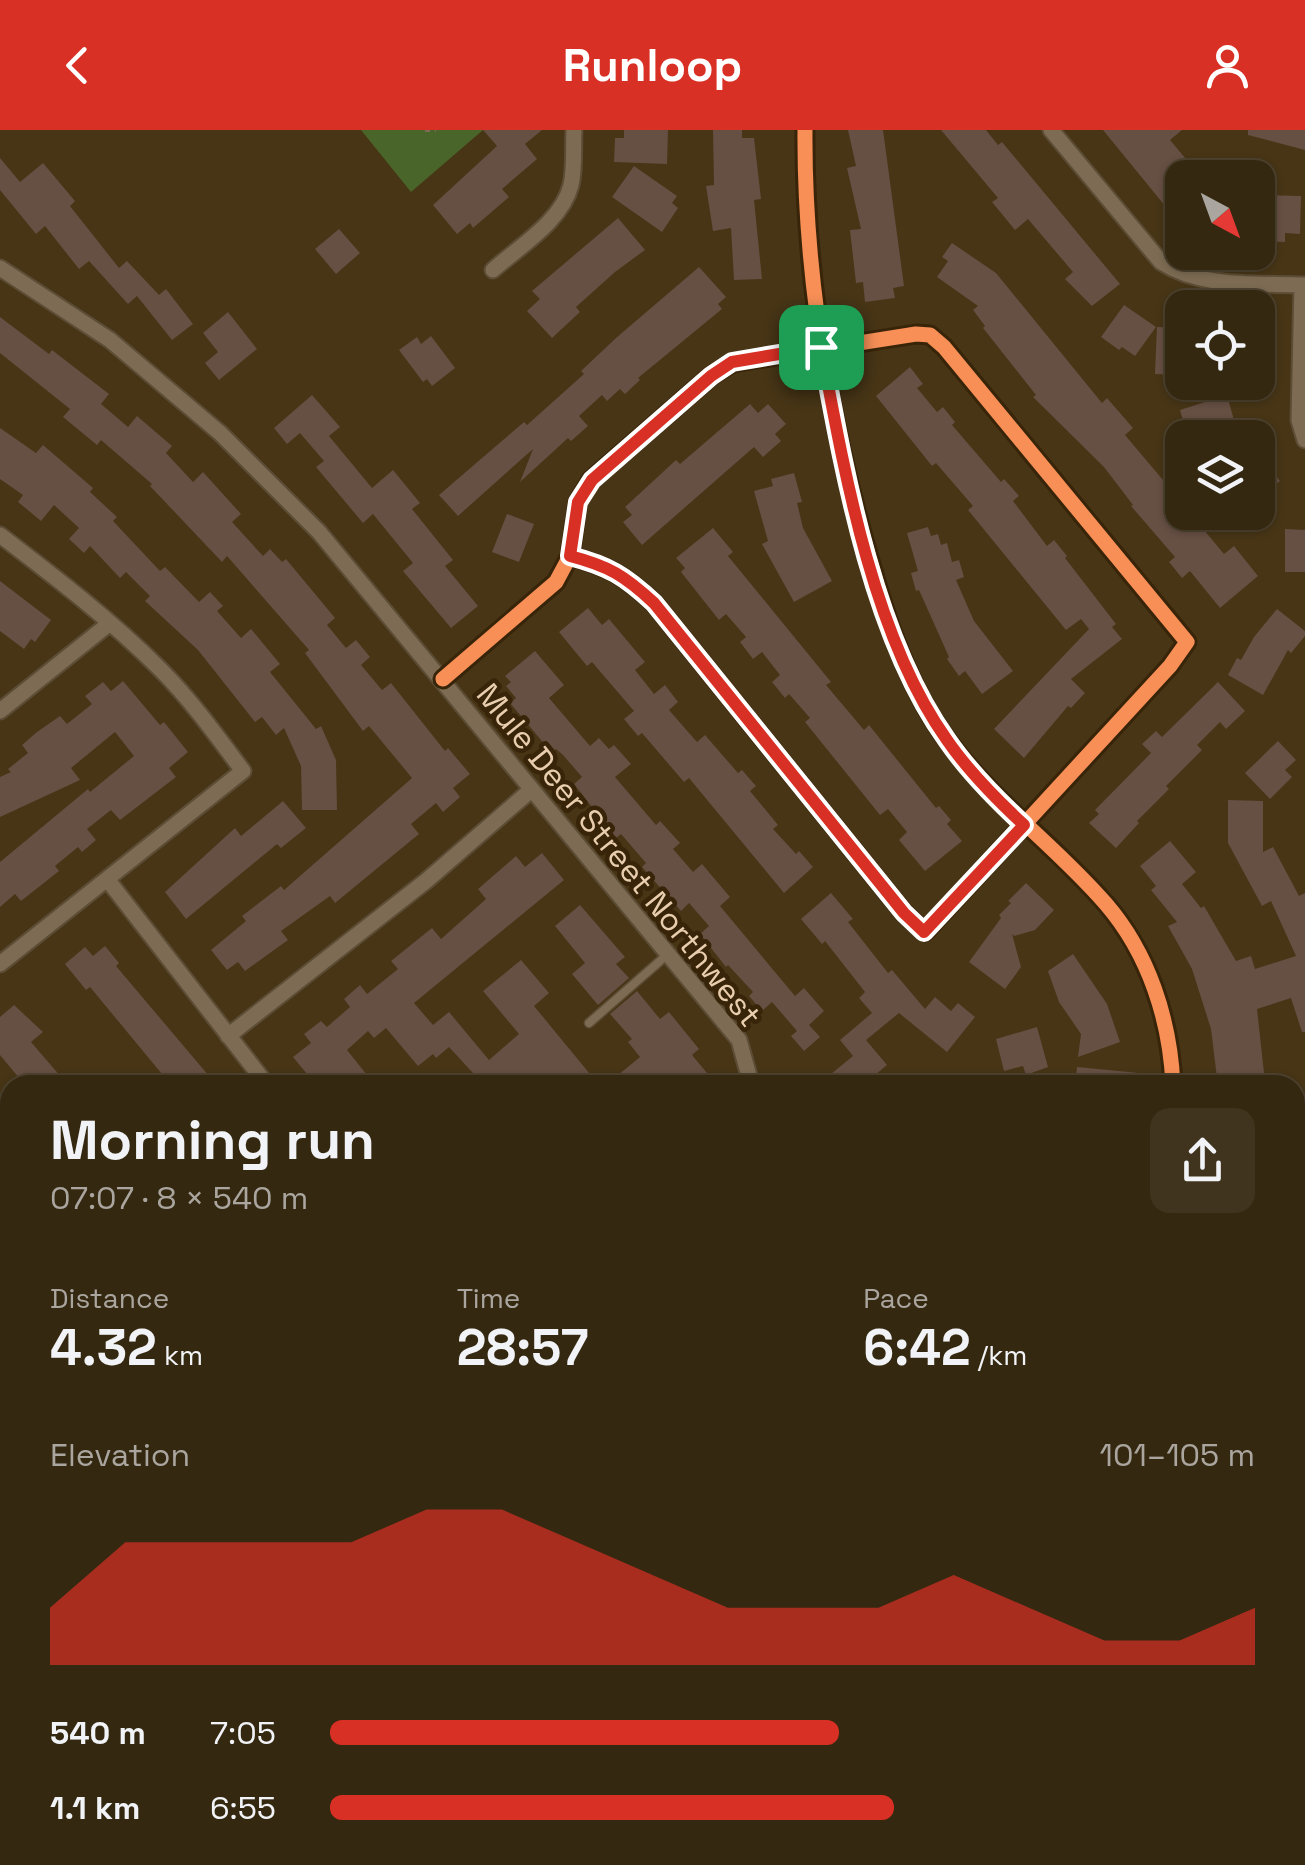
<!DOCTYPE html>
<html lang="en">
<head>
<meta charset="utf-8">
<style>
  body { margin:0; font-family:"Space Grotesk",sans-serif; background:#40341e; color:#f1f3f6; height:100vh; display:flex; flex-direction:column; font-size:38px; white-space:nowrap }
  * { box-sizing:border-box; margin:0 }
  p { font-size:32px; color:#aaa69f }
  .icon { flex:none; width:55px; height:55px; fill:none; stroke:currentColor; stroke-width:2; stroke-linecap:round; stroke-linejoin:round }
  .map { position:relative; flex:1; overflow:hidden }
  .sheet { position:absolute; left:0px; top:945px; width:1305px; height:790px; display:flex; flex-direction:column; background:#352810; border-radius:30px 30px 0 0; box-shadow:0 2px 8px #0004,0 0 0 2px #4f4430 }
  .sheet>* { flex:none }
  .needle { width:65px; rotate:139deg }
  .fabs { position:absolute; left:1165px; top:30px; display:grid; gap:20px }
  .fabs a { display:grid; place-items:center; width:110px; height:110px; border-radius:20px; background:#352810; box-shadow:0 2px 8px #0004,0 0 0 2px #4f4430; font-size:50px }
  .pin { position:absolute; display:grid; place-items:center; width:85px; height:85px; color:#fff; margin:-42px; border-radius:20px; box-shadow:0 5px 15px #0006 }
  .round { display:grid; place-items:center; flex:none; width:105px; height:105px; border-radius:20px; background:#40341e }
  .summary { display:flex; align-items:center; justify-content:space-between; height:170px; padding:0 50px }
  h1 { font-size:55px; font-weight:800; line-height:75px }
  .figures { display:grid; grid-template-columns:repeat(3,1fr); gap:15px; height:170px; padding:10px 50px }
  .figures div { display:grid; align-content:center }
  .figures b { font-size:50px; font-weight:800 }
  .figures small { font-size:28px; font-weight:400 }
  .figures p { font-size:28px }
  .chart { height:280px; padding:20px 50px }
  .chart p { display:flex; justify-content:space-between }
  .chart svg { width:100%; height:180px; margin-top:10px; fill:#d93025; opacity:.7 }
  ul { padding:0 50px; list-style:none; font-size:32px }
  li { display:grid; grid-template-columns:160px 120px 1fr; align-items:center; height:75px }
  li i { height:25px; border-radius:12px; background:#d93025 }
  header { display:flex; justify-content:space-between; align-items:center; height:130px; padding:0 50px; background:#d93025; color:#fff; font-size:45px; font-weight:800 }
  .map>svg:first-child { display:block }
</style>
</head>
<body>
<header><svg class="icon" aria-label="back" viewBox="0 0 24 24"><path d="M15 5l-7 7 7 7"/></svg>Runloop<svg class="icon" aria-label="person" viewBox="0 0 24 24"><circle cx="12" cy="8" r="4"/><path d="M4 21q1-7 8-7t8 7"/></svg></header>
<div class="map">
<svg width="1305" height="1735" viewBox="0 0 1305 1735">
  <rect width="100%" height="100%" fill="#473516"/>
  <path fill="#5c401b" d="M 0,1198 L 10,1211 L 10,1392 L 0,1400 Z"/>
  <path fill="#4a6529" d="M 361,0 L 483,0 L 411,62 Z
    M 0,1208 L 10,1221 L 10,1288 L 0,1276 Z"/>
  <path fill="#664f43" d="M 483,0 L 542,0 L 525,14 L 537,29 L 502,59 L 509,67 L 473,98 L 470,93 L 457,104 L 433,75 L 497,16 Z
    M 624,0 L 668,0 L 667,34 L 614,32 L 615,8 L 624,8 Z
    M 713,0 L 742,0 L 742,8 L 754,8 L 761,69 L 754,70 L 762,149 L 734,150 L 731,98 L 713,101 L 706,56 L 714,55 Z
    M 848,0 L 883,0 L 904,156 L 893,158 L 895,168 L 865,172 L 863,152 L 856,153 L 850,100 L 861,99 L 847,38 L 856,36 Z
    M 941,0 L 986,0 L 998,15 L 1002,12 L 1120,154 L 1092,176 L 1065,149 L 1073,142 L 1028,89 L 1015,100 L 992,72 L 998,68 Z
    M 1103,0 L 1182,0 L 1170,10 L 1202,48 L 1182,48 L 1182,72 L 1170,82 Z
    M 1248,0 L 1305,0 L 1305,20 L 1248,5 Z
    M 0,28 L 20,52 L 43,33 L 75,71 L 70,76 L 119,138 L 127,131 L 159,165 L 166,159 L 193,194 L 172,210 L 137,166 L 128,174 L 89,131 L 79,139 L 45,96 L 36,104 L 0,60 Z
    M 634,36 L 677,66 L 672,73 L 678,78 L 662,102 L 612,67 Z
    M 1261,65 L 1301,66 L 1300,104 L 1285,103 L 1285,112 L 1258,111 Z
    M 618,88 L 645,120 L 615,142 L 576,177 L 580,182 L 552,208 L 527,181 L 540,169 L 532,161 Z
    M 339,99 L 360,123 L 336,144 L 315,119 Z
    M 952,113 L 996,143 L 1102,273 L 1107,268 L 1133,298 L 1125,305 L 1163,350 L 1170,345 L 1180,356 L 1172,362 L 1182,375 L 1182,382 L 1189,382 L 1224,424 L 1234,416 L 1258,446 L 1220,478 L 1190,441 L 1182,448 L 1169,432 L 1175,427 L 1131,376 L 1133,375 L 1104,337 L 1033,267 L 1036,265 L 983,198 L 985,196 L 973,180 L 978,176 L 937,147 L 948,131 L 942,127 Z
    M 699,137 L 726,167 L 718,174 L 722,179 L 638,248 L 640,250 L 625,264 L 620,259 L 607,271 L 602,265 L 579,286 L 588,296 L 571,311 L 568,308 L 520,352 L 533,319 L 458,386 L 439,365 L 524,292 L 527,295 L 584,244 L 581,241 L 616,208 Z
    M 1124,175 L 1156,197 L 1135,226 L 1122,217 L 1119,220 L 1101,207 Z
    M 228,182 L 257,219 L 219,250 L 205,233 L 218,222 L 203,203 Z
    M 0,187 L 49,224 L 52,220 L 109,264 L 101,274 L 128,297 L 137,286 L 172,316 L 166,323 L 193,352 L 203,342 L 241,384 L 232,392 L 263,426 L 270,419 L 282,432 L 286,429 L 335,488 L 327,495 L 346,518 L 356,510 L 370,527 L 361,535 L 382,560 L 391,553 L 445,621 L 448,618 L 470,644 L 453,658 L 460,667 L 443,682 L 436,673 L 411,694 L 419,704 L 335,773 L 330,766 L 281,801 L 288,810 L 245,841 L 238,832 L 227,840 L 211,820 L 246,791 L 242,786 L 281,756 L 284,760 L 412,648 L 369,596 L 363,601 L 305,523 L 309,520 L 227,426 L 222,432 L 150,356 L 152,354 L 101,310 L 97,315 L 63,287 L 70,279 L 0,223 Z
    M 1157,197 L 1182,198 L 1182,245 L 1155,244 Z
    M 431,206 L 455,238 L 432,256 L 427,249 L 423,252 L 399,220 L 417,207 L 421,214 Z
    M 910,237 L 923,254 L 917,258 L 937,282 L 943,277 L 955,292 L 952,295 L 1001,352 L 1004,349 L 1019,366 L 1013,371 L 1047,416 L 1054,410 L 1067,426 L 1065,428 L 1116,494 L 1112,497 L 1122,509 L 1071,549 L 1085,563 L 1071,578 L 1068,576 L 1024,628 L 994,599 L 1089,499 L 1081,489 L 1066,500 L 968,380 L 973,376 L 936,333 L 932,336 L 876,266 Z
    M 312,265 L 340,297 L 329,306 L 372,358 L 393,340 L 420,373 L 412,379 L 453,430 L 445,436 L 478,476 L 451,498 L 403,441 L 413,433 L 373,384 L 363,393 L 316,337 L 324,331 L 300,303 L 287,314 L 274,298 Z
    M 1227,265 L 1239,308 L 1188,308 L 1180,280 Z
    M 750,274 L 758,283 L 768,274 L 786,294 L 775,304 L 781,311 L 763,327 L 754,317 L 642,415 L 623,392 L 632,385 L 625,377 L 676,330 L 680,334 Z
    M 0,298 L 36,323 L 43,315 L 93,358 L 90,362 L 117,387 L 113,391 L 160,441 L 165,437 L 199,472 L 210,462 L 223,476 L 217,481 L 241,508 L 251,499 L 280,534 L 270,542 L 316,599 L 321,596 L 336,630 L 337,680 L 302,680 L 301,636 L 284,598 L 276,605 L 262,587 L 255,592 L 198,520 L 145,471 L 150,466 L 126,442 L 120,448 L 90,416 L 84,423 L 69,409 L 79,398 L 54,375 L 41,391 L 18,372 L 23,365 L 0,349 Z
    M 1258,324 L 1280,351 L 1258,369 Z
    M 794,343 L 802,372 L 797,373 L 803,398 L 832,451 L 794,472 L 762,414 L 768,411 L 754,361 L 773,356 L 771,349 Z
    M 507,384 L 534,394 L 519,432 L 492,422 Z
    M 928,397 L 931,406 L 938,404 L 941,415 L 947,413 L 952,432 L 959,430 L 964,447 L 956,450 L 974,491 L 1013,541 L 982,564 L 965,541 L 959,546 L 947,529 L 949,527 L 919,460 L 916,461 L 911,443 L 918,441 L 907,403 Z
    M 713,398 L 733,422 L 728,426 L 831,552 L 826,555 L 864,600 L 869,595 L 936,678 L 939,676 L 951,690 L 947,694 L 962,711 L 925,741 L 899,710 L 907,702 L 888,679 L 880,685 L 805,592 L 810,588 L 789,564 L 785,568 L 772,552 L 780,545 L 762,522 L 753,529 L 740,512 L 746,507 L 726,484 L 719,490 L 681,442 L 685,438 L 676,428 Z
    M 1285,399 L 1305,400 L 1305,442 L 1285,442 Z
    M 0,451 L 51,490 L 35,512 L 31,509 L 24,519 L 0,501 Z
    M 588,478 L 602,495 L 609,489 L 645,532 L 635,540 L 654,564 L 665,555 L 678,572 L 669,580 L 697,612 L 705,605 L 738,643 L 742,640 L 756,656 L 750,661 L 778,695 L 773,699 L 796,724 L 799,721 L 813,737 L 784,763 L 689,648 L 684,652 L 642,603 L 638,606 L 624,589 L 634,581 L 592,532 L 587,536 L 559,502 Z
    M 1277,479 L 1305,501 L 1305,506 L 1291,523 L 1288,520 L 1263,565 L 1228,545 L 1237,528 L 1241,530 L 1254,507 Z
    M 535,521 L 564,555 L 549,568 L 590,616 L 599,608 L 609,619 L 614,615 L 631,634 L 615,647 L 656,695 L 660,691 L 680,713 L 673,719 L 693,742 L 702,734 L 730,767 L 720,776 L 795,866 L 804,858 L 824,881 L 809,895 L 820,907 L 804,921 L 791,906 L 797,901 L 772,872 L 762,881 L 749,866 L 753,862 L 728,835 L 726,837 L 700,804 L 709,796 L 689,773 L 681,781 L 642,737 L 646,733 L 621,704 L 616,708 L 574,654 L 582,647 L 563,625 L 556,619 L 551,622 L 510,573 L 516,568 L 506,556 L 511,552 L 505,546 Z
    M 123,551 L 160,595 L 164,592 L 188,622 L 169,638 L 176,647 L 120,690 L 111,680 L 87,699 L 96,710 L 82,722 L 78,717 L 55,736 L 59,741 L 21,771 L 15,764 L 0,777 L 0,732 L 88,659 L 90,662 L 134,626 L 115,602 L 71,638 L 80,650 L 0,687 L 0,647 L 11,642 L 8,639 L 28,623 L 22,615 L 37,602 L 60,586 L 67,594 L 92,574 L 85,566 L 103,552 L 111,561 Z
    M 1218,552 L 1245,581 L 1226,599 L 1220,592 L 1197,615 L 1202,620 L 1166,656 L 1169,659 L 1137,691 L 1139,693 L 1116,718 L 1089,693 L 1099,684 L 1095,680 L 1151,623 L 1142,614 L 1156,601 L 1162,607 Z
    M 1278,611 L 1296,630 L 1285,640 L 1292,647 L 1270,669 L 1245,643 Z
    M 1228,670 L 1263,671 L 1263,722 L 1273,717 L 1299,766 L 1305,763 L 1305,902 L 1302,902 L 1291,868 L 1257,879 L 1264,943 L 1217,948 L 1211,899 L 1192,839 L 1168,796 L 1177,792 L 1151,760 L 1156,756 L 1140,736 L 1170,711 L 1196,742 L 1182,754 L 1201,778 L 1204,776 L 1236,831 L 1251,826 L 1255,839 L 1296,826 L 1271,771 L 1262,776 L 1228,713 Z
    M 283,671 L 306,698 L 281,718 L 277,714 L 186,789 L 165,762 L 235,698 L 241,706 Z
    M 542,723 L 564,750 L 414,873 L 433,895 L 449,882 L 489,930 L 519,904 L 483,861 L 521,830 L 549,863 L 534,876 L 599,955 L 484,955 L 449,917 L 436,928 L 433,924 L 418,936 L 386,898 L 374,908 L 368,901 L 347,920 L 375,955 L 316,955 L 293,927 L 311,913 L 304,904 L 321,891 L 327,897 L 350,877 L 344,869 L 360,855 L 367,864 L 398,839 L 391,831 L 432,798 L 441,809 L 486,769 L 478,759 L 516,726 L 525,737 Z
    M 1026,753 L 1054,780 L 1035,800 L 1014,806 L 1012,804 L 1021,837 L 1005,859 L 969,832 L 1001,788 L 999,785 L 1011,773 L 1008,771 Z
    M 831,763 L 853,789 L 848,792 L 888,843 L 892,840 L 925,879 L 935,867 L 951,881 L 958,873 L 975,887 L 947,922 L 899,883 L 866,910 L 887,935 L 863,955 L 841,955 L 831,944 L 853,926 L 840,910 L 872,883 L 859,868 L 865,862 L 825,811 L 822,814 L 801,789 Z
    M 580,775 L 625,827 L 616,834 L 629,848 L 598,875 L 572,844 L 585,833 L 555,796 Z
    M 105,816 L 119,833 L 116,836 L 209,946 L 198,955 L 171,955 L 90,857 L 86,860 L 65,834 L 85,817 L 93,826 Z
    M 1073,824 L 1107,874 L 1120,912 L 1078,927 L 1081,904 L 1059,872 L 1048,841 Z
    M 637,861 L 660,889 L 669,882 L 699,919 L 692,925 L 707,943 L 693,955 L 606,955 L 640,927 L 628,912 L 632,909 L 610,884 Z
    M 14,875 L 43,902 L 31,912 L 68,955 L 25,955 L 0,925 L 0,887 Z
    M 1037,897 L 1048,937 L 1026,945 L 1023,936 L 1004,941 L 996,909 Z
    M 1077,937 L 1149,944 L 1149,955 L 1075,955 Z"/>
  <g fill="none" stroke-linecap="round" stroke-linejoin="round">
    <g stroke="#5d4d36" stroke-width="11">
      <path id="lane" d="M 589,893 L 668,824
        M 0,1355 L 10,1353"/>
    </g>
    <g stroke="#5d4d36" stroke-width="19">
      <path id="street" d="M 805,0 C 804,137 826,271 862,403 C 880,467 897,529 931,586 C 977,661 1049,708 1106,774 C 1149,824 1170,890 1173,955
        M 1051,0 L 1161,132 C 1203,159 1256,153 1305,155
        M 0,138 L 110,210 L 220,303 L 319,402 L 739,910 L 749,946
        M 493,140 C 520,116 562,91 571,55 C 575,38 573,18 574,0
        M 1302,155 L 1299,290 L 1305,310
        M 0,405 C 55,447 111,490 160,539 C 191,570 217,606 243,641 L 0,834
        M 443,549 L 556,452 L 570,426 L 578,372 L 591,350 L 711,246 L 732,233 L 916,204 L 930,205 L 944,217 L 1187,512 L 1170,536 L 925,802 L 904,783 L 654,473 C 625,446 608,436 570,426
        M 0,581 L 110,493
        M 107,749 L 267,955
        M 228,906 L 426,751 L 531,660
        M 0,985 L 10,998
        M 1295,1250 L 1305,1239
        M 0,1426 L 10,1419
        M 1295,1713 L 1305,1725
        M 60,1725 L 64,1735
        M 616,1725 L 616,1735
        M 322,1735 L 335,1725
        M 847,1735 L 850,1725"/>
    </g>
    <path stroke="#7b6c56" stroke-width="4" stroke-dasharray="5 5" stroke-linecap="butt" d="M 425,0 L 436,0"/>
    <use href="#lane" stroke="#7d6c53" stroke-width="8"/>
    <use href="#street" stroke="#7d6c53" stroke-width="15"/>
    <g stroke="#382408" stroke-width="21">
      <path id="cycleway" d="M 805,0 C 804,137 826,271 862,403 C 880,467 897,529 931,586 C 977,661 1049,708 1106,774 C 1149,824 1170,890 1173,955
        M 443,549 L 556,452 L 570,426 L 578,372 L 591,350 L 711,246 L 732,233 L 916,204 L 930,205 L 944,217 L 1187,512 L 1170,536 L 925,802 L 904,783 L 654,473 C 625,446 608,436 570,426"/>
    </g>
    <use href="#cycleway" stroke="#f78f57" stroke-width="15"/>
  </g>
  <g fill="none" stroke-linecap="round" stroke-linejoin="round">
    <g stroke="#fff" stroke-width="20">
      <path id="route" d="M 821,217 C 844,341 873,507 947,610 C 969,642 996,669 1024,695 L 924,802 L 904,783 L 654,473 C 625,446 609,436 570,426 L 578,372 L 592,350 L 711,246 L 732,232 Z"/>
    </g>
    <use href="#route" stroke="#d93025" stroke-width="12"/>
  </g>
  <g text-anchor="middle" dominant-baseline="central" stroke-width="9" stroke-linejoin="round" paint-order="stroke">
    <g font-size="32" fill="#e8ceaf" stroke="#382408">
      <text transform="translate(619 725) rotate(51)">Mule Deer Street Northwest</text>
    </g>
  </g>
</svg>
<div class="fabs">
<a><svg class="needle" viewBox="-14 -14 28 28"><path d="M0-13l5 13h-10z" fill="#e53935"/><path d="M0 13l5-13h-10z" fill="#aaa69f"/></svg></a>
<a><svg class="icon" aria-label="locate" viewBox="0 0 24 24"><circle cx="12" cy="12" r="6"/><path d="M12 2v4M12 18v4M2 12h4M18 12h4"/></svg></a>
<a><svg class="icon" aria-label="layers" viewBox="0 0 24 24"><path d="M12 4l9 5-9 5-9-5zM3 14l9 5 9-5"/></svg></a>
</div>
<div class="pin" style="left:821px;top:217px;background:#1e9e55"><svg class="icon" aria-label="arrive" viewBox="0 0 24 24"><path d="M6 21V4h12l-3 4 3 4H6"/></svg></div>
<section class="sheet">
<div class="summary"><div><h1>Morning run</h1><p>07:07 · 8 × 540 m</p></div><a class="round"><svg class="icon" aria-label="share" viewBox="0 0 24 24"><path d="M12 15V3M7 8l5-5 5 5M5 13v7h14v-7"/></svg></a></div>
<div class="figures">
<div><p>Distance</p><b>4.32<small> km</small></b></div>
<div><p>Time</p><b>28:57</b></div>
<div><p>Pace</p><b>6:42<small> /km</small></b></div>
</div>
<div class="chart"><p><span>Elevation</span>101–105 m</p>
<svg viewBox="0 0 160 44" preserveAspectRatio="none"><path d="M0 44V30L10 14L20 14L30 14L40 14L50 6L60 6L70 14L80 22L90 30L100 30L110 30L120 22L130 30L140 38L150 38L160 30V44z"/></svg>
</div>
<ul>
<li><b>540 m</b>7:05<i style="width:55%"></i></li>
<li><b>1.1 km</b>6:55<i style="width:61%"></i></li>
</ul>
</section>
</div>
</body>
</html>
